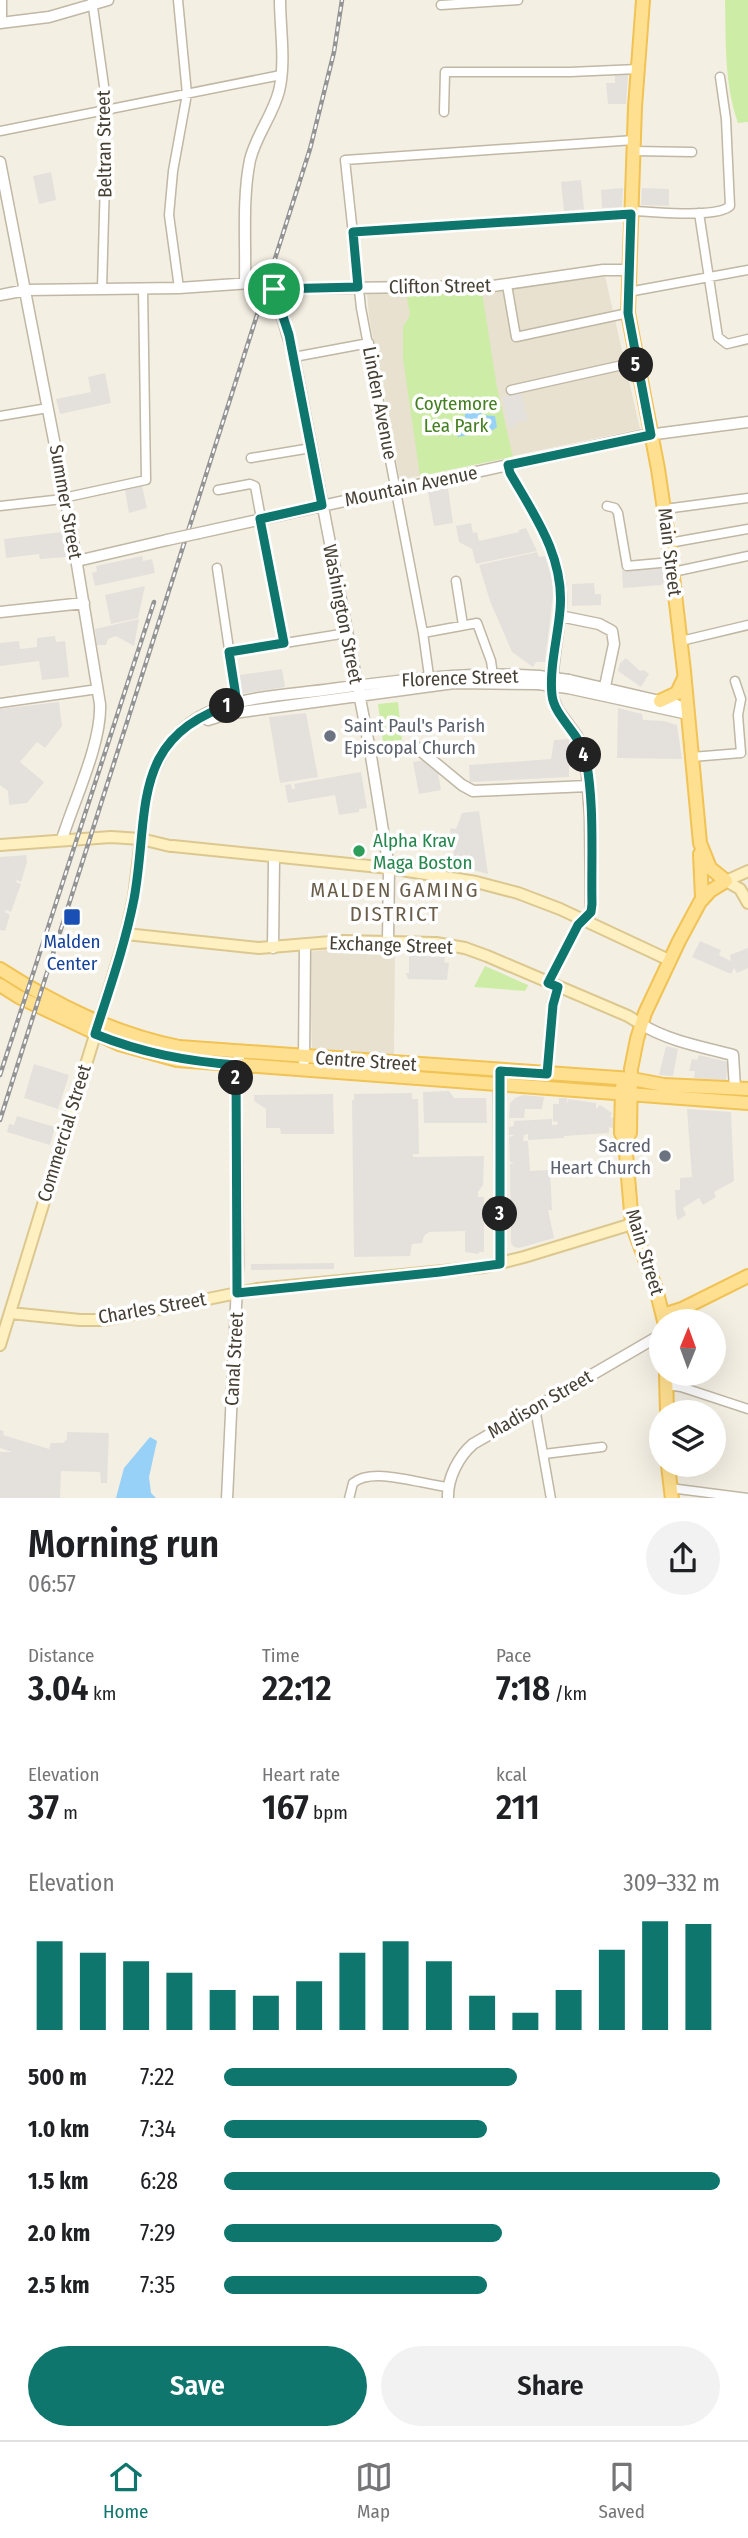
<!DOCTYPE html>
<html lang="en">
<head>
<meta charset="utf-8">
<style>
  body { margin:0; font-family:"Fira Sans Condensed",sans-serif; background:#f2f2f2; color:#202124; height:100vh; display:flex; flex-direction:column; font-size:26px; white-space:nowrap }
  * { box-sizing:border-box; margin:0 }
  p { font-size:23px; color:#757577 }
  .icon { flex:none; width:38px; height:38px; fill:none; stroke:currentColor; stroke-width:2; stroke-linecap:round; stroke-linejoin:round }
  .map { position:relative; height:1498px; overflow:hidden }
  .sheet { display:flex; flex-direction:column; background:#fff; flex:1 }
  .sheet>* { flex:none }
  .needle { width:46px; rotate:1deg }
  .controls { position:absolute; left:649px; top:1309px; display:grid; gap:14px }
  .controls a { display:grid; place-items:center; width:77px; height:77px; border-radius:50%; background:#fff; box-shadow:0 7px 28px #0002; font-size:35px }
  .pin { position:absolute; display:grid; place-items:center; width:60px; height:60px; color:#fff; margin:-30px; border:4px solid #fff; border-radius:50%; box-shadow:0 2px 7px #0007 }
  .km { position:absolute; width:35px; height:35px; margin:-18px; border-radius:50%; background:#222; color:#fff; font-size:19px; line-height:35px; text-align:center }
  .round { display:grid; place-items:center; flex:none; width:74px; height:74px; border-radius:37px; background:#f2f2f2 }
  .head { display:flex; align-items:center; justify-content:space-between; height:119px; padding:0 28px }
  h1 { font-size:38px; font-weight:600; line-height:52px }
  .stats { display:grid; grid-template-columns:repeat(3,1fr); gap:10px; height:119px; padding:7px 28px }
  .stats div { display:grid; align-content:center }
  .stats b { font-size:35px; font-weight:600 }
  .stats small { font-size:19px; font-weight:400 }
  .stats p { font-size:19px }
  .chart { height:196px; padding:14px 28px }
  .chart p { display:flex; justify-content:space-between }
  .chart svg { width:100%; height:126px; margin-top:7px; stroke:#0f766e; stroke-width:6 }
  .button { display:flex; gap:14px; margin-top:auto; padding:14px 28px }
  .button a { flex:1; height:80px; border-radius:42px; background:#0f766e; color:#fff; font-size:28px; font-weight:600; line-height:80px; text-align:center }
  .button a+a { background:#f2f2f2; color:#202124 }
  ul { padding:0 28px; list-style:none; font-size:23px }
  li { display:grid; grid-template-columns:112px 84px 1fr; align-items:center; height:52px }
  li i { height:18px; border-radius:9px; background:#0f766e }
  .tab-bar { display:flex; justify-content:space-around; align-items:center; height:98px; border-top:2px solid #e0e0e0; background:#fff; font-size:19px; color:#757577 }
  .tab-bar a { display:grid; justify-items:center; gap:4px }
  .tab-bar .on { color:#0f766e }
  .map>svg:first-child { display:block }
</style>
</head>
<body>
<div class="map">
<svg width="748" height="1499" viewBox="0 0 748 1499">
  <rect width="100%" height="100%" fill="#f4efe3"/>
  <path fill="#e8e1d0" d="M 605,276 L 640,429 L 400,480 L 369,317 L 367,292 L 505,291 Z
    M 325,950 L 395,950 L 394,1054 L 323,1053 L 312,1048 L 309,952 Z"/>
  <path fill="#cdeda7" d="M 725,0 L 748,0 L 748,122 L 738,123 C 724,83 726,41 725,0 Z
    M 406,292 L 482,292 L 497,387 L 513,457 L 420,476 L 403,359 L 403,327 L 410,315 Z
    M 398,702 L 402,740 L 383,742 L 378,704 Z
    M 485,966 L 528,985 L 528,986 L 525,991 L 474,987 Z"/>
  <path fill="#e4e1dc" d="M 615,75 L 628,75 L 626,104 L 608,104 L 606,83 L 615,83 Z
    M 51,172 L 56,200 L 39,204 L 33,176 Z
    M 581,180 L 584,209 L 564,211 L 561,182 Z
    M 623,188 L 622,207 L 602,208 L 601,190 Z
    M 642,188 L 669,189 L 669,206 L 641,205 Z
    M 105,373 L 111,403 L 60,414 L 56,399 L 91,392 L 88,377 Z
    M 521,392 L 528,420 L 515,423 L 515,427 L 509,428 L 502,397 Z
    M 142,486 L 147,508 L 129,513 L 125,490 Z
    M 448,488 L 453,523 L 434,526 L 428,492 Z
    M 471,523 L 473,533 L 477,532 L 479,541 L 519,532 L 519,530 L 526,528 L 537,551 L 476,564 L 472,549 L 459,542 L 456,526 Z
    M 62,532 L 66,557 L 40,559 L 39,554 L 6,558 L 4,539 Z
    M 537,552 L 539,557 L 545,556 L 552,578 L 553,595 L 545,662 L 536,662 L 533,667 L 512,652 L 490,601 L 479,565 Z
    M 142,556 L 143,561 L 152,559 L 155,573 L 95,586 L 92,573 L 97,571 L 96,566 Z
    M 662,566 L 664,581 L 662,585 L 623,588 L 622,571 Z
    M 594,583 L 595,594 L 601,594 L 601,605 L 572,606 L 572,584 Z
    M 145,586 L 138,618 L 111,624 L 105,595 Z
    M 139,619 L 134,646 L 116,636 L 108,639 L 106,645 L 97,645 L 95,629 Z
    M 55,636 L 56,642 L 65,641 L 69,677 L 42,680 L 39,661 L 0,666 L 0,643 L 19,641 L 20,649 L 37,647 L 37,638 Z
    M 626,658 L 640,671 L 644,670 L 649,674 L 641,687 L 618,671 L 620,663 Z
    M 282,669 L 285,687 L 241,694 L 239,675 Z
    M 59,702 L 62,726 L 45,748 L 37,742 L 20,762 L 44,782 L 27,803 L 9,805 L 8,791 L 0,785 L 0,709 Z
    M 618,708 L 642,714 L 643,720 L 664,721 L 677,725 L 682,759 L 617,758 Z
    M 306,713 L 318,777 L 280,783 L 269,717 Z
    M 569,739 L 569,777 L 470,782 L 469,765 L 551,759 L 554,740 Z
    M 424,760 L 438,773 L 441,790 L 419,794 L 413,762 Z
    M 361,772 L 367,808 L 359,809 L 359,812 L 339,815 L 335,795 L 288,803 L 285,785 L 291,784 L 292,789 L 295,789 L 294,784 Z
    M 479,811 L 488,874 L 462,867 L 461,863 L 455,861 L 450,830 L 451,828 L 456,829 L 462,813 Z
    M 26,855 L 27,862 L 21,882 L 17,880 L 16,882 L 21,884 L 11,912 L 6,910 L 5,912 L 10,915 L 5,931 L 0,930 L 0,857 Z
    M 700,941 L 721,950 L 719,955 L 731,961 L 730,955 L 748,948 L 748,968 L 737,973 L 734,968 L 731,974 L 692,957 Z
    M 409,955 L 445,957 L 444,962 L 449,963 L 447,980 L 408,979 L 406,973 L 409,973 Z
    M 666,1046 L 678,1049 L 673,1076 L 659,1075 Z
    M 699,1055 L 728,1062 L 726,1080 L 694,1078 L 695,1071 L 689,1071 L 692,1059 L 697,1060 Z
    M 34,1064 L 69,1075 L 58,1109 L 24,1098 Z
    M 449,1091 L 454,1098 L 486,1098 L 487,1123 L 424,1123 L 423,1092 Z
    M 412,1093 L 412,1099 L 418,1099 L 419,1154 L 413,1154 L 413,1157 L 484,1156 L 483,1185 L 478,1192 L 478,1197 L 484,1197 L 484,1252 L 479,1252 L 479,1254 L 465,1252 L 465,1231 L 429,1232 L 424,1236 L 422,1243 L 412,1244 L 410,1256 L 354,1257 L 352,1100 L 354,1100 L 354,1094 Z
    M 333,1094 L 334,1134 L 281,1134 L 280,1128 L 266,1128 L 266,1109 L 254,1101 L 254,1095 Z
    M 523,1095 L 544,1097 L 542,1109 L 525,1109 L 524,1118 L 509,1118 L 510,1103 L 515,1098 Z
    M 559,1098 L 567,1098 L 567,1105 L 568,1099 L 596,1103 L 596,1109 L 600,1105 L 612,1113 L 610,1118 L 614,1117 L 615,1129 L 609,1127 L 609,1133 L 564,1136 L 564,1138 L 528,1140 L 528,1134 L 524,1135 L 523,1141 L 528,1141 L 530,1171 L 550,1170 L 552,1210 L 548,1210 L 554,1238 L 519,1248 L 514,1247 L 511,1243 L 510,1164 L 514,1163 L 510,1162 L 509,1137 L 515,1135 L 509,1135 L 509,1127 L 514,1126 L 514,1121 L 552,1119 L 552,1125 L 557,1125 L 558,1122 L 553,1121 L 553,1104 L 559,1104 Z
    M 687,1109 L 731,1112 L 734,1181 L 714,1192 L 716,1197 L 703,1205 L 699,1198 L 683,1208 L 686,1215 L 678,1220 L 676,1215 L 675,1190 L 680,1190 L 680,1178 L 692,1177 Z
    M 17,1116 L 55,1127 L 50,1145 L 7,1132 L 9,1124 L 14,1125 Z
    M 334,1263 L 334,1269 L 251,1270 L 251,1264 Z
    M 0,1430 L 4,1431 L 3,1435 L 49,1449 L 51,1443 L 63,1443 L 67,1439 L 67,1432 L 109,1433 L 107,1483 L 101,1483 L 100,1472 L 61,1471 L 60,1498 L 0,1498 L 0,1452 L 12,1452 L 0,1448 Z"/>
  <path fill="#98d1f8" d="M 473,403 L 478,407 L 482,415 L 495,416 L 497,427 L 493,430 L 458,437 L 455,434 L 454,424 L 465,419 L 465,408 Z
    M 150,1437 L 157,1441 L 149,1477 L 151,1493 L 156,1498 L 116,1498 L 124,1468 Z"/>
  <g fill="none" stroke-linecap="round" stroke-linejoin="round">
    <g stroke="#c0b7a5" stroke-width="11">
      <path id="minor" d="M 92,0 L 107,107 L 102,289
        M 178,0 L 187,94 L 173,171 L 169,215 L 179,288
        M 441,5 L 518,0
        M 2,23 L 2,0
        M 444,112 L 445,72 L 570,72 L 638,69
        M 0,131 L 281,75
        M 633,151 L 692,152
        M 631,211 C 651,211 716,219 730,206 L 726,119 L 720,77
        M 699,213 L 718,337 L 727,344 L 748,339
        M 353,232 L 631,213
        M 507,285 L 516,337 L 628,313
        M 628,292 L 748,270
        M 294,357 L 369,343
        M 511,390 L 636,362
        M 0,416 L 48,408
        M 251,458 L 311,448
        M 218,490 L 250,484 L 255,486 L 284,643
        M 0,506 L 54,500 L 146,480 L 143,288
        M 607,506 L 615,508 L 618,513 L 627,566 L 671,562
        M 665,509 L 748,498
        M 669,543 L 748,529
        M 217,568 L 237,703
        M 673,572 L 748,556
        M 456,581 L 463,625
        M 423,633 L 477,623 L 491,661 L 493,675
        M 681,641 L 748,625
        M 229,652 L 347,633
        M 430,683 L 423,633 L 361,308 L 345,160 L 634,140
        M 0,703 L 98,689
        M 692,757 L 741,753 L 738,715 L 741,699 L 735,681
        M 666,1385 L 681,1387 L 748,1409
        M 535,1408 L 551,1499
        M 544,1454 L 602,1447
        M 670,1488 L 748,1498
        M 349,1499 L 353,1483 C 373,1466 423,1485 448,1487"/>
    </g>
    <g stroke="#c0b7a5" stroke-width="13">
      <path id="tertiary" d="M 0,23 L 49,17 L 108,0
        M 0,162 L 71,528 L 100,704 C 102,742 74,801 62,839
        M 245,283 C 246,242 242,199 250,160 C 256,135 273,115 279,91 C 286,62 280,29 280,0
        M 270,289 L 493,286 L 603,270 L 628,270
        M 274,290 L 294,357 L 370,750 L 389,868 L 388,941
        M 0,295 L 26,290 L 179,288 L 251,283
        M 508,465 L 510,473 C 534,513 563,555 561,604 C 559,634 551,666 552,696 L 558,710 L 577,736 L 586,760 L 590,817 L 591,912 L 578,925 L 548,983
        M 199,533 L 640,436 L 748,422
        M 77,561 L 167,540
        M 0,612 L 84,603
        M 560,616 L 599,624 L 612,631 L 614,644 L 604,691
        M 569,680 L 677,705 L 688,714
        M 568,688 L 688,714
        M 208,720 L 227,714 L 454,683 L 538,684
        M 370,750 L 416,747 L 462,785 L 473,791 L 588,786
        M 141,839 C 145,798 150,757 184,728 C 222,695 284,696 332,689 C 401,680 468,671 539,676
        M 273,948 L 274,858
        M 641,1024 C 668,1041 703,1047 733,1055 L 735,1089
        M 304,1061 L 305,945
        M 547,1074 L 553,1003 L 558,987
        M 499,1079 L 500,1264
        M 227,1499 L 238,1264 L 236,1065 L 239,1059
        M 448,1499 C 447,1479 458,1457 473,1444 L 662,1334"/>
    </g>
    <g stroke="#dcc88f" stroke-width="14">
      <path id="secondary" d="M 0,845 L 111,837 L 141,839 L 170,846
        M 173,846 L 389,868 L 476,882 L 518,893 L 560,909 L 669,960
        M 726,881 L 740,889 L 748,903
        M 726,881 L 748,871
        M 126,934 L 259,948 L 343,941 L 436,943 L 465,948 L 487,956 L 628,1016 L 641,1024
        M 10,1313 L 80,1320 L 105,1320 L 257,1289 L 484,1267 L 524,1257 L 632,1224
        M 0,1345 L 126,934 L 134,897 L 141,839"/>
    </g>
    <g stroke="#f1c254" stroke-width="16">
      <path id="primary" d="M 660,701 L 677,693 L 684,678
        M 700,854 L 702,898
        M 0,969 C 56,1005 114,1034 179,1047 L 632,1079 L 664,1085 L 748,1089
        M 0,985 L 19,997 L 119,1044 L 177,1060 L 748,1103
        M 622,1087 L 621,1133 L 625,1141 L 632,1224 L 656,1289 L 664,1321
        M 625,1141 L 630,1133 L 631,1069 L 637,1039 L 645,1013 L 679,941 L 700,902 L 710,891 L 726,881 L 710,868 L 700,843 L 684,671 L 669,543 L 658,469 L 628,313 L 635,107 L 643,0
        M 663,1315 L 682,1309 L 748,1276
        M 666,1374 L 667,1412
        M 668,1465 L 672,1499"/>
    </g>
    <use href="#minor" stroke="#fff" stroke-width="8"/>
    <use href="#tertiary" stroke="#fff" stroke-width="10"/>
    <use href="#secondary" stroke="#fff0c2" stroke-width="10"/>
    <use href="#primary" stroke="#ffe091" stroke-width="12"/>
    <g stroke="#949494" stroke-width="4.5">
      <path id="rail" d="M 0,1075 L 154,602
        M 0,1120 L 310,149 L 334,52 L 342,0"/>
    </g>
    <use href="#rail" stroke="#fff" stroke-width="2" stroke-dasharray="5" stroke-linecap="butt"/>
    <g stroke="#c0b7a5" stroke-width="13" stroke-linecap="butt">
      <path id="tertiary-bridge" d="M 252,283 L 270,289
        M 167,540 L 199,533
        M 539,676 L 569,680
        M 538,684 L 568,688"/>
    </g>
    <use href="#tertiary-bridge" stroke="#fff" stroke-width="10"/>
  </g>
  <g fill="none" stroke-linecap="round" stroke-linejoin="round">
    <g stroke="#fff" stroke-width="14">
      <path id="route" d="M 631,214 L 628,313 L 651,435 L 508,465 L 510,473 C 535,516 565,558 560,610 C 558,636 549,669 552,695 C 554,716 579,733 585,755 C 595,801 591,857 592,904 L 591,912 L 578,925 L 548,983 L 558,987 L 553,1005 L 547,1074 L 500,1071 L 500,1264 L 440,1272 L 237,1293 L 236,1065 C 186,1061 142,1053 95,1034 C 109,990 125,945 134,899 C 150,812 128,734 237,703 L 229,652 L 284,643 L 260,519 L 322,505 L 289,335 L 274,289 L 358,287 L 353,232 Z"/>
    </g>
    <use href="#route" stroke="#0f766e" stroke-width="9"/>
  </g>
  <g fill="#6b7280" stroke="#fff" stroke-width="2.5">
    <circle cx="330" cy="736" r="7"/>
    <circle cx="665" cy="1156" r="7"/>
  </g>
  <circle fill="#2e9e5b" stroke="#fff" stroke-width="2.5" cx="359" cy="851" r="7"/>
  <rect fill="#1a4fb4" stroke="#fff" stroke-width="2.5" x="63" y="908" width="18" height="18" rx="3.5"/>
  <g text-anchor="middle" dominant-baseline="central" stroke-width="7" stroke-linejoin="round" paint-order="stroke">
    <g font-size="19" fill="#463f33" stroke="#fff">
      <text transform="translate(104 144) rotate(-91)">Beltran Street</text>
      <text transform="translate(440 286) rotate(-1)">Clifton Street</text>
      <text transform="translate(380 403) rotate(79)">Linden Avenue</text>
      <text transform="translate(411 486) rotate(-12)">Mountain Avenue</text>
      <text transform="translate(66 502) rotate(80)">Summer Street</text>
      <text transform="translate(670 552) rotate(83)">Main Street</text>
      <text transform="translate(343 614) rotate(79)">Washington Street</text>
      <text transform="translate(460 678) rotate(-2)">Florence Street</text>
      <text transform="translate(391 945) rotate(2)">Exchange Street</text>
      <text transform="translate(366 1061) rotate(4)">Centre Street</text>
      <text transform="translate(64 1133) rotate(-73)">Commercial Street</text>
      <text transform="translate(645 1252) rotate(73)">Main Street</text>
      <text transform="translate(152 1308) rotate(-10)">Charles Street</text>
      <text transform="translate(234 1359) rotate(-87)">Canal Street</text>
      <text transform="translate(540 1404) rotate(-30)">Madison Street</text>
    </g>
    <g font-size="19" fill="#437e20" stroke="#fff">
      <text x="456" y="403">Coytemore<tspan x="456" dy="22">Lea Park</tspan></text>
    </g>
    <g font-size="19" fill="#5b616d" stroke="#fff" text-anchor="start">
      <text x="344" y="725">Saint Paul's Parish<tspan x="344" dy="22">Episcopal Church</tspan></text>
      <text x="651" y="1145" text-anchor="end">Sacred<tspan x="651" dy="22">Heart Church</tspan></text>
    </g>
    <g font-size="19" fill="#27864d" stroke="#fff" text-anchor="start">
      <text x="373" y="840">Alpha Krav<tspan x="373" dy="22">Maga Boston</tspan></text>
    </g>
    <g font-size="19" fill="#164399" stroke="#fff">
      <text x="72" y="941">Malden<tspan x="72" dy="22">Center</tspan></text>
    </g>
    <g font-size="21" letter-spacing="2" fill="#6a5d49" stroke="#fff">
      <text x="395" y="890">MALDEN GAMING<tspan x="395" dy="24">DISTRICT</tspan></text>
    </g>
  </g>
</svg>
<div class="controls">
<a><svg class="needle" viewBox="-14 -14 28 28"><path d="M0-13l5 13h-10z" fill="#e53935"/><path d="M0 13l5-13h-10z" fill="#757577"/></svg></a>
<a><svg class="icon" aria-label="layers" viewBox="0 0 24 24"><path d="M12 4l9 5-9 5-9-5zM3 14l9 5 9-5"/></svg></a>
</div>
<div class="pin" style="left:274px;top:289px;background:#1e9e55"><svg class="icon" aria-label="arrive" viewBox="0 0 24 24"><path d="M6 21V4h12l-3 4 3 4H6"/></svg></div>
<b class="km" style="left:227px;top:706px">1</b>
<b class="km" style="left:236px;top:1078px">2</b>
<b class="km" style="left:500px;top:1214px">3</b>
<b class="km" style="left:584px;top:755px">4</b>
<b class="km" style="left:636px;top:365px">5</b>
</div>
<section class="sheet">
<div class="head"><div><h1>Morning run</h1><p>06:57</p></div><a class="round"><svg class="icon" aria-label="share" viewBox="0 0 24 24"><path d="M12 15V3M7 8l5-5 5 5M5 13v7h14v-7"/></svg></a></div>
<div class="stats">
<div><p>Distance</p><b>3.04<small> km</small></b></div>
<div><p>Time</p><b>22:12</b></div>
<div><p>Pace</p><b>7:18<small> /km</small></b></div>
</div>
<div class="stats">
<div><p>Elevation</p><b>37<small> m</small></b></div>
<div><p>Heart rate</p><b>167<small> bpm</small></b></div>
<div><p>kcal</p><b>211</b></div>
</div>
<div class="chart"><p><span>Elevation</span>309–332 m</p>
<svg viewBox="0 0 160 44" preserveAspectRatio="none"><path d="M5 44V13M15 44V17M25 44V20M35 44V24M45 44V30M55 44V32M65 44V27M75 44V17M85 44V13M95 44V20M105 44V32M115 44V38M125 44V30M135 44V16M145 44V6M155 44V7"/></svg>
</div>
<ul>
<li><b>500 m</b>7:22<i style="width:59%"></i></li>
<li><b>1.0 km</b>7:34<i style="width:53%"></i></li>
<li><b>1.5 km</b>6:28<i style="width:100%"></i></li>
<li><b>2.0 km</b>7:29<i style="width:56%"></i></li>
<li><b>2.5 km</b>7:35<i style="width:53%"></i></li>
</ul>
<div class="button"><a>Save</a><a>Share</a></div>
</section>
<nav class="tab-bar">
<a class="on"><svg class="icon" aria-label="home" viewBox="0 0 24 24"><path d="M3 11l9-7 9 7M6 9v11h12V9"/></svg>Home</a>
<a><svg class="icon" aria-label="map" viewBox="0 0 24 24"><path d="M3 6l6-2 6 2 6-2v14l-6 2-6-2-6 2zM9 4v14M15 6v14"/></svg>Map</a>
<a><svg class="icon" aria-label="saved" viewBox="0 0 24 24"><path d="M7 4h10v16l-5-4-5 4z"/></svg>Saved</a>
</nav>
</body>
</html>
